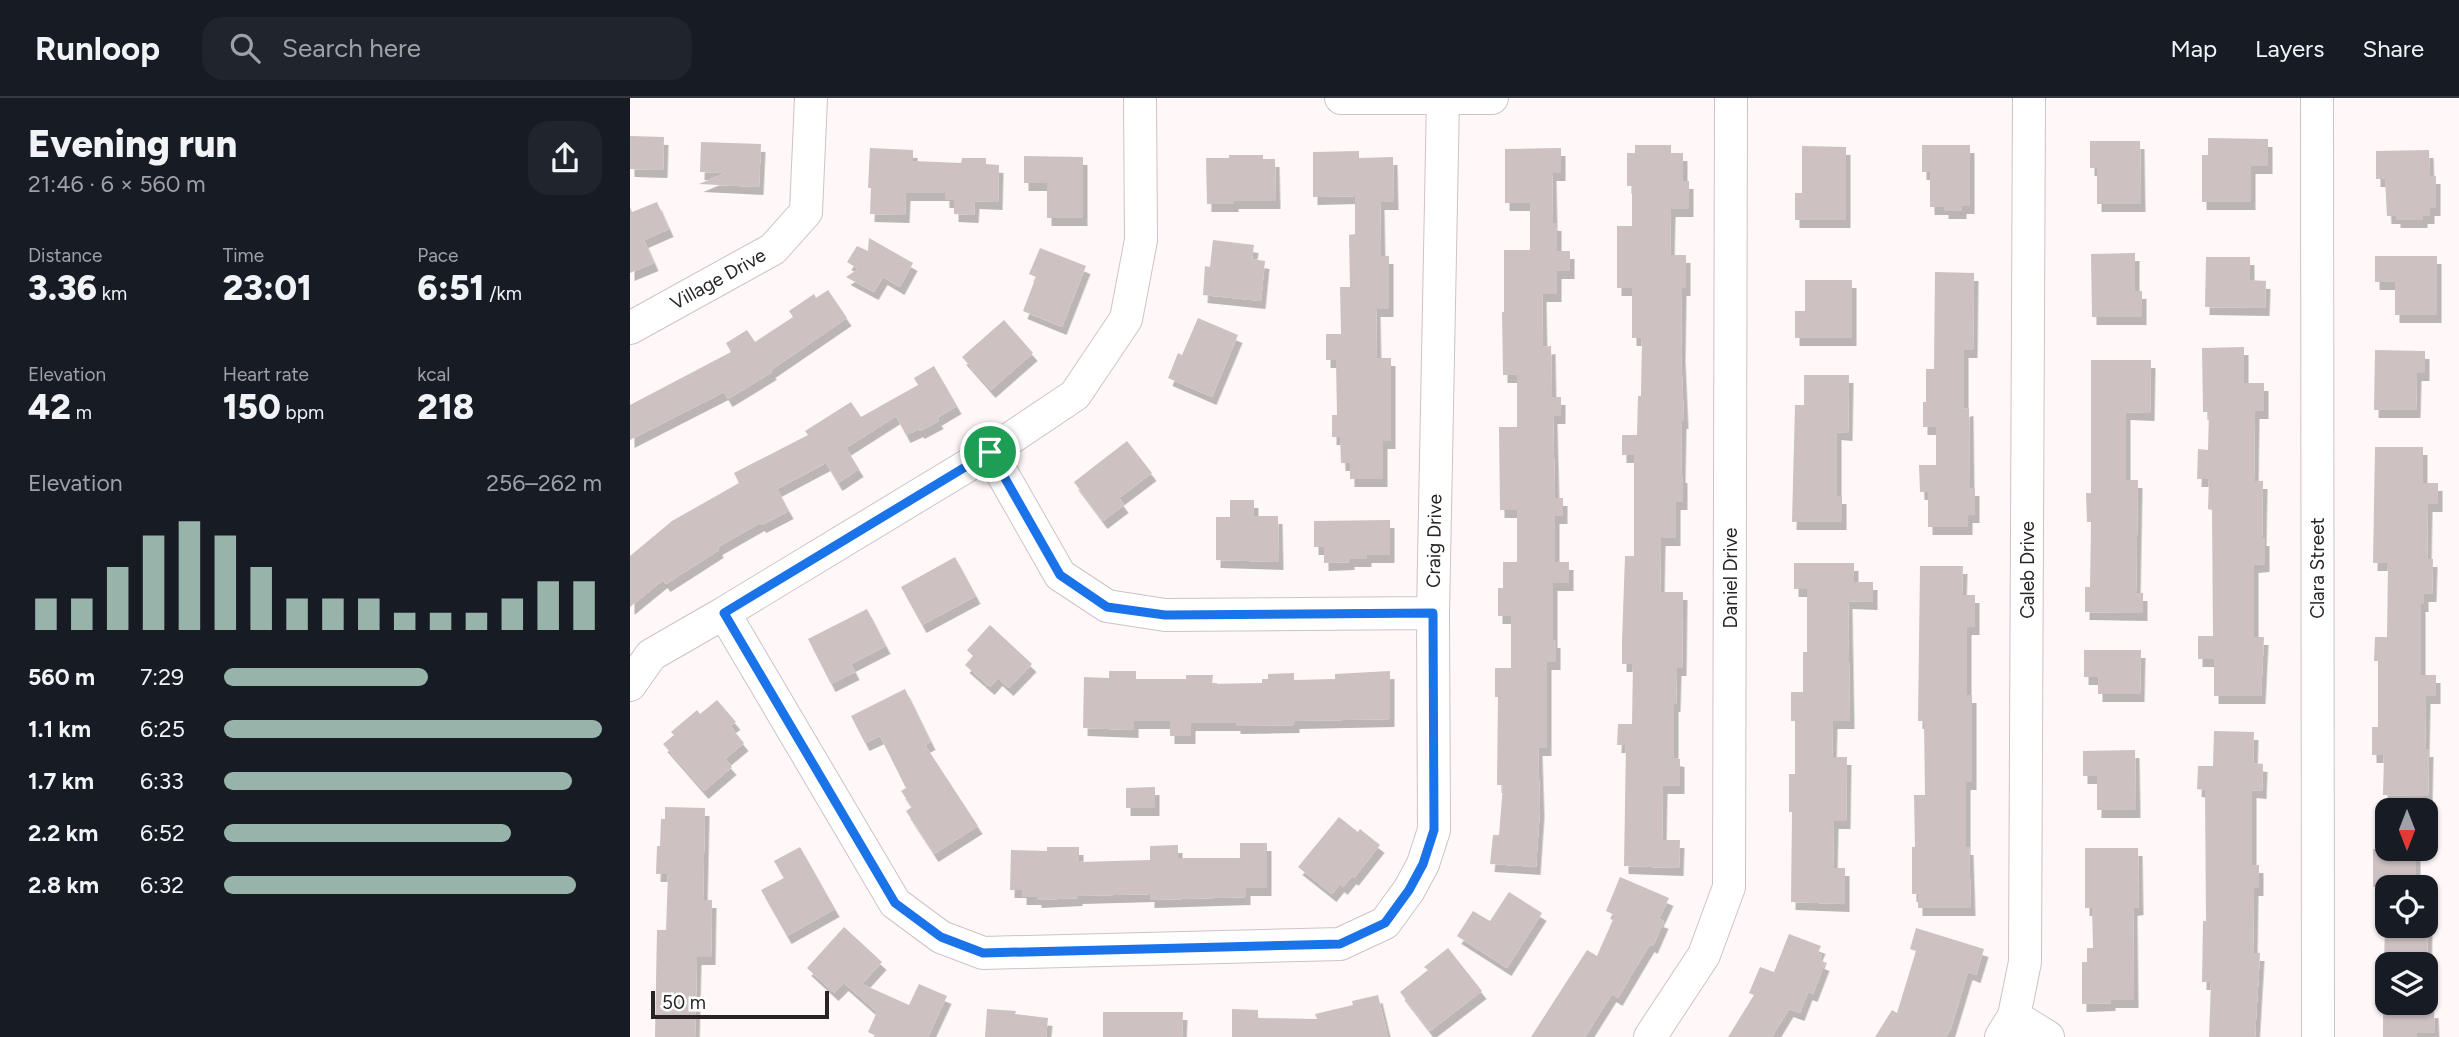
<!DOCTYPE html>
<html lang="en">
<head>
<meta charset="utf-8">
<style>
  body { margin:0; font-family:Figtree,sans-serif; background:#20242c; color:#f1f3f6; height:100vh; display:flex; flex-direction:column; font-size:26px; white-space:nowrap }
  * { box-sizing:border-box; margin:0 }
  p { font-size:23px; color:#9ea1a6 }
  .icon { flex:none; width:38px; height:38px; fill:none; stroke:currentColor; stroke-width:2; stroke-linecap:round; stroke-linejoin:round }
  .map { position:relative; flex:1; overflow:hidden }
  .side { display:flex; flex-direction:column; background:#171b24; width:630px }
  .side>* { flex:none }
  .needle { width:46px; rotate:180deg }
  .fabs { position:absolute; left:1745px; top:700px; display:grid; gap:14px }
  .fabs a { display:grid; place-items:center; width:63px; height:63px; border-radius:14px; background:#171b24; box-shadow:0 2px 5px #0004; font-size:35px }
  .scale { position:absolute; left:21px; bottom:18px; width:178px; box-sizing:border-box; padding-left:7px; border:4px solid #292424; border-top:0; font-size:19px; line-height:24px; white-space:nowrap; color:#292424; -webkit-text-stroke:5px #fff; paint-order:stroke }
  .pin { position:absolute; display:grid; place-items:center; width:60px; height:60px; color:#fff; margin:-30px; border:4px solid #fff; border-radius:50%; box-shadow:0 2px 7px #0007 }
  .round { display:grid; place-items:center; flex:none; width:74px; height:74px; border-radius:21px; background:#20242c }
  .overview { display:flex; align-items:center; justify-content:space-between; height:119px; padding:0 28px }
  h1 { font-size:38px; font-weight:800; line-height:52px }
  .figures { display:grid; grid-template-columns:repeat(3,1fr); gap:10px; height:119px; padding:7px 28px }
  .figures div { display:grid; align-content:center }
  .figures b { font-size:35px; font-weight:800 }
  .figures small { font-size:19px; font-weight:400 }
  .figures p { font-size:19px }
  .chart { height:196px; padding:14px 28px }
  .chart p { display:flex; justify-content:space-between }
  .chart svg { width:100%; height:126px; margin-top:7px; stroke:#97b3aa; stroke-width:6 }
  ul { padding:0 28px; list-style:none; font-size:23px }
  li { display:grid; grid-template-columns:112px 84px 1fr; align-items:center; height:52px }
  li i { height:18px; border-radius:9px; background:#97b3aa }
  header { display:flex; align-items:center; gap:42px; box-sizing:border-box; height:98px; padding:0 35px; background:#171b24; border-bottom:2px solid #363941 }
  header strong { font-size:33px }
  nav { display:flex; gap:38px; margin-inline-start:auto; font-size:24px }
  .search { width:490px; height:63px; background:#20242c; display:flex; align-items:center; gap:18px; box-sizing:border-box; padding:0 24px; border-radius:21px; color:#9ea1a6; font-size:26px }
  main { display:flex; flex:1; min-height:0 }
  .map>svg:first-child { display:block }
</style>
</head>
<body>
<header>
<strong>Runloop</strong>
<div class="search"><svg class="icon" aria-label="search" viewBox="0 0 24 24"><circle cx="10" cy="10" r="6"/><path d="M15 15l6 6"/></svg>Search here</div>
<nav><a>Map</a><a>Layers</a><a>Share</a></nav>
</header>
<main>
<section class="side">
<div class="overview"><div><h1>Evening run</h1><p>21:46 · 6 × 560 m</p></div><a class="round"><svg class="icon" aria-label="share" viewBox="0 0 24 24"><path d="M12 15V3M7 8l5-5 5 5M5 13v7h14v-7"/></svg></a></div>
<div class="figures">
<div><p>Distance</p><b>3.36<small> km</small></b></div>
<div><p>Time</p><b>23:01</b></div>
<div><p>Pace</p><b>6:51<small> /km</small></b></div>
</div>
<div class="figures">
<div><p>Elevation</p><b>42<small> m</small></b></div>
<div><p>Heart rate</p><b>150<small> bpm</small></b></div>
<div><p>kcal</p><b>218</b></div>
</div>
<div class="chart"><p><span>Elevation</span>256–262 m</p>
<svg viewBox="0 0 160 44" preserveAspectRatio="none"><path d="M5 44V33M15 44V33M25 44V22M35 44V11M45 44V6M55 44V11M65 44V22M75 44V33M85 44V33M95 44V33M105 44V38M115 44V38M125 44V38M135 44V33M145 44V27M155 44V27"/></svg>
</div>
<ul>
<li><b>560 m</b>7:29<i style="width:54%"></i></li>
<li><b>1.1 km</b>6:25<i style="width:100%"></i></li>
<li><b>1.7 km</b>6:33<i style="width:92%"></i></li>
<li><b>2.2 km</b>6:52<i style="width:76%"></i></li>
<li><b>2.8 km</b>6:32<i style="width:93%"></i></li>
</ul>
</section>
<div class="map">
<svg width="1829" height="939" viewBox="0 0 1829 939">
  <defs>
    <filter id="shadow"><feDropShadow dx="4.5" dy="8" stdDeviation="0" flood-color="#0004"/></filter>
  </defs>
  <rect width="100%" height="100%" fill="#fff7f8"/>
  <path fill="#cdc1c2" filter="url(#shadow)" d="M 0,38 L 34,39 L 33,72 L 0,71 Z
    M 1578,40 L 1638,41 L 1638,68 L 1621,68 L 1621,104 L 1572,104 L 1572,57 L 1578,57 Z
    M 1460,43 L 1510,43 L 1511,106 L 1467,106 L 1467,70 L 1460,70 Z
    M 71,44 L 131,46 L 129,89 L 69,86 L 95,75 L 70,74 Z
    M 1005,47 L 1041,47 L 1041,55 L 1053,55 L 1053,83 L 1059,83 L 1059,111 L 1041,111 L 1040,157 L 1056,157 L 1056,190 L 1052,190 L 1051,255 L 1054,323 L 1052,323 L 1051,377 L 1053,377 L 1053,404 L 1046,404 L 1046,440 L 1031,440 L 1030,494 L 1053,494 L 1052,570 L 1047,570 L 1046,606 L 1044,606 L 1044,660 L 1050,661 L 1050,688 L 1033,688 L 1032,742 L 1050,742 L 1049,770 L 994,768 L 996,647 L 987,647 L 988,626 L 1002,626 L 1003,566 L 992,566 L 992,543 L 995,458 L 1004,458 L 1004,357 L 992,357 L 992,337 L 1007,337 L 1008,298 L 1011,298 L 1012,240 L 1002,240 L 1002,190 L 987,190 L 987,128 L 1002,128 L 1002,88 L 997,88 L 997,55 L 1005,55 Z
    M 1292,47 L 1340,47 L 1340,108 L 1332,108 L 1332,113 L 1314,113 L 1314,109 L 1300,109 L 1300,74 L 1292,74 Z
    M 1172,48 L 1216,49 L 1216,122 L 1165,122 L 1165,95 L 1172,95 Z
    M 240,50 L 283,52 L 283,63 L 331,65 L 332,60 L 356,60 L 356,66 L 369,67 L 368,104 L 345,103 L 344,117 L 324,116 L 324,102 L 315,102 L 315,95 L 276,95 L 275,117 L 240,116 L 241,90 L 238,90 Z
    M 931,50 L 931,75 L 922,75 L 923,125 L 927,125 L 927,153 L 940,153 L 940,173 L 927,173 L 927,196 L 912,196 L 913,249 L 921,248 L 922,299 L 931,299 L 931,318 L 923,318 L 925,400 L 933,400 L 933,418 L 925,418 L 925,464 L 939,464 L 939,485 L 923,485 L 923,542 L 926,542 L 926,564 L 917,564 L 917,650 L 908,650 L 910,711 L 906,769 L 860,766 L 863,737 L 869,737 L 873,687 L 867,687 L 868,599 L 865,599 L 865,570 L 881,570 L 881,518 L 868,518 L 868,490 L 873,490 L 873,464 L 887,464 L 887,412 L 870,412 L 869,329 L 887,329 L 887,277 L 873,277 L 872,214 L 874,214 L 874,152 L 900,152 L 900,105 L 875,105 L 875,51 Z
    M 1799,52 L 1800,78 L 1806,78 L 1806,110 L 1800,110 L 1800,118 L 1793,118 L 1793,122 L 1766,122 L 1766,118 L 1757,118 L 1755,81 L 1746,81 L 1746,53 Z
    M 729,53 L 729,60 L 763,59 L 764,104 L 750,104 L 751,158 L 759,158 L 759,211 L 746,211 L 747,260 L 761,260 L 761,343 L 753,343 L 753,381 L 720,381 L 720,365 L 711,365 L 710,339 L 702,339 L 702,317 L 707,317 L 706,262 L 696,262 L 696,236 L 711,236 L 710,189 L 720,189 L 719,137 L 725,136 L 725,98 L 683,99 L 683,54 Z
    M 599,57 L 633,57 L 633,61 L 645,61 L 646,103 L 604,103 L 604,106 L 577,106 L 576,60 L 599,60 Z
    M 394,58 L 453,59 L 453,120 L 417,120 L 417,85 L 394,85 Z
    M 27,104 L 39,131 L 14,142 L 24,165 L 0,175 L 0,109 L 2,114 Z
    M 239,140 L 283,165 L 270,189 L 253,179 L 244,194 L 216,179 L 228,171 L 217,164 L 227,148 L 238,153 Z
    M 583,142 L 624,147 L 622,161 L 635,163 L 631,203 L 573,197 L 575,168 L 580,169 Z
    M 410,150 L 456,168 L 432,229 L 393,213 L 406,179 L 399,176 Z
    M 1505,155 L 1505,193 L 1512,193 L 1512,219 L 1462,219 L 1461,156 Z
    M 1745,158 L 1807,158 L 1807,217 L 1765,217 L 1765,184 L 1745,184 Z
    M 1576,159 L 1620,159 L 1620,182 L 1636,183 L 1635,210 L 1575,209 Z
    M 1305,174 L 1344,175 L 1343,252 L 1334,252 L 1334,311 L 1339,310 L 1340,390 L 1345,390 L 1345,417 L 1338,417 L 1338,429 L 1298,429 L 1298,394 L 1290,394 L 1289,367 L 1306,367 L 1306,329 L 1293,329 L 1293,304 L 1296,304 L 1296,271 L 1304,271 Z
    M 1175,182 L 1222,182 L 1222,240 L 1165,240 L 1165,213 L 1175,213 Z
    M 198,192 L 217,220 L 141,272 L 142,274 L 98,301 L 94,294 L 0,342 L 0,307 L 101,254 L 96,245 L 117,232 L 125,244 L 163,219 L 159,213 L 184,196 L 186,200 Z
    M 568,220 L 608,237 L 582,299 L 538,280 L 548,255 L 552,257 Z
    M 374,222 L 403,255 L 361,292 L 332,259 Z
    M 1614,249 L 1614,285 L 1634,285 L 1634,313 L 1625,313 L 1624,383 L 1633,383 L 1632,440 L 1635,440 L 1635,466 L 1624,467 L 1624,539 L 1634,539 L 1631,598 L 1584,598 L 1584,561 L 1568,561 L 1568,538 L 1583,538 L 1582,412 L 1578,411 L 1579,381 L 1567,381 L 1568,351 L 1578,352 L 1579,314 L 1573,314 L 1572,250 Z
    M 1745,252 L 1795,253 L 1795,275 L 1787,275 L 1786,312 L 1744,312 Z
    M 1461,262 L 1521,262 L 1520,315 L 1496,314 L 1496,382 L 1508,382 L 1506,495 L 1513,495 L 1513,515 L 1455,514 L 1455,489 L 1460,489 L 1461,424 L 1457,424 L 1456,395 L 1461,395 Z
    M 304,268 L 327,308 L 307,320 L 309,323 L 290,333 L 289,331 L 276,337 L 266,318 L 216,350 L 229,371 L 208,385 L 196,365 L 147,391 L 159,413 L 132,427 L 130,425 L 88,449 L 89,452 L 36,486 L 33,482 L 0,509 L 0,458 L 42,423 L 109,385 L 104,375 L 178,337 L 175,333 L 221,304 L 231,319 L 288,287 L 284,280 Z
    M 1174,277 L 1219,277 L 1218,335 L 1207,334 L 1207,398 L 1212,398 L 1212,424 L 1162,424 L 1165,307 L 1174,307 Z
    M 497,343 L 522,375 L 489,400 L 494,407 L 473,423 L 444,384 Z
    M 1745,349 L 1793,349 L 1793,385 L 1808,385 L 1808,406 L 1798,406 L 1797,461 L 1803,461 L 1802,496 L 1794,496 L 1794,506 L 1791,506 L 1791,577 L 1806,577 L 1806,598 L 1796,598 L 1795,651 L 1799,651 L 1798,698 L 1753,697 L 1754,657 L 1742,657 L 1742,629 L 1748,629 L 1748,563 L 1744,563 L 1745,539 L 1757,539 L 1758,465 L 1743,465 Z
    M 600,402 L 624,402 L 624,418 L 648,418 L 649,464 L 586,462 L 586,419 L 600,419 Z
    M 760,422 L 760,457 L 737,457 L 737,461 L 720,461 L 720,464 L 694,465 L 694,449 L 684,449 L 684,423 Z
    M 325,459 L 346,498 L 292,527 L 271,489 Z
    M 1164,465 L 1224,465 L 1224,484 L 1243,484 L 1243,504 L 1218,503 L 1220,623 L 1203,623 L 1202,659 L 1217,659 L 1216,723 L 1204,723 L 1203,770 L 1215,770 L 1215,806 L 1161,804 L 1162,714 L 1159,714 L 1159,676 L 1165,676 L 1165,623 L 1161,623 L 1161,594 L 1173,594 L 1173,554 L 1177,554 L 1177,491 L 1164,491 Z
    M 1290,468 L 1333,468 L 1332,497 L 1345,497 L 1345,529 L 1337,529 L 1337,597 L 1342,597 L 1342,684 L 1336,684 L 1336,749 L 1339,749 L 1341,810 L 1288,810 L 1288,796 L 1282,796 L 1282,749 L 1285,749 L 1284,697 L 1295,697 L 1294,623 L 1288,623 Z
    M 237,511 L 256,548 L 221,566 L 225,574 L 201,586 L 178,541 Z
    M 360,527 L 402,566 L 379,590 L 368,580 L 360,589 L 335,567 L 343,558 L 337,552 Z
    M 1454,552 L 1511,552 L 1510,596 L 1468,596 L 1468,579 L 1454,579 Z
    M 479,573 L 506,573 L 506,581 L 556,581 L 556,577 L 583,577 L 582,586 L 632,585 L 632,581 L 638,581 L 638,576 L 664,575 L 664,582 L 705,581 L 705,576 L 760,573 L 760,621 L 665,623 L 665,627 L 606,628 L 606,625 L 561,625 L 561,638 L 540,638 L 540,623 L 504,623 L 504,632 L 453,630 L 454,579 L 479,580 Z
    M 275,591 L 301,644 L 295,647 L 348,728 L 304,756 L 276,713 L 282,709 L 271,693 L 276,690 L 250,638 L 235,645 L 221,618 Z
    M 87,602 L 106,624 L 100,628 L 114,645 L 95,661 L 102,669 L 74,693 L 33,646 L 44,637 L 41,634 L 67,612 L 70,616 Z
    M 1584,633 L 1624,634 L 1623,665 L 1633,666 L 1632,693 L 1622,692 L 1622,767 L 1629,767 L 1629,790 L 1624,790 L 1623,855 L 1630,855 L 1625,939 L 1579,939 L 1581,884 L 1572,884 L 1573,823 L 1576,823 L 1575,692 L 1567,691 L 1568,668 L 1583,668 Z
    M 1505,652 L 1506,712 L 1467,712 L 1467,678 L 1453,678 L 1453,653 Z
    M 525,689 L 525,710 L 496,710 L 496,690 Z
    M 35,709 L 75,710 L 73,802 L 82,802 L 81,859 L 67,859 L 65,939 L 25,939 L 27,832 L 36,832 L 38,776 L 26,776 L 27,748 L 30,748 L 31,721 L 35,721 Z
    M 709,719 L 728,734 L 730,731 L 750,747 L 724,780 L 722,778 L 713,789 L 710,786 L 702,796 L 668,769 Z
    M 610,745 L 637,745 L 637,790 L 616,790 L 616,799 L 520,802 L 520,796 L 448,798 L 448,800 L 407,802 L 407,799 L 392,799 L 392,792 L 380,792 L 381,752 L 417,753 L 417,749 L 449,749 L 449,764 L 520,762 L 520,748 L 548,747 L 548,760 L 610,760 Z
    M 170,749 L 205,811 L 157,838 L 131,792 L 154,780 L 144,763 Z
    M 1455,750 L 1508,750 L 1509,809 L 1503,810 L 1504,902 L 1481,902 L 1481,905 L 1452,906 L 1452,864 L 1457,864 L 1457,850 L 1463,850 L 1462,810 L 1455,810 Z
    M 1743,751 L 1786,751 L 1786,789 L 1743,789 Z
    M 990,779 L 1039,800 L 1029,821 L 1034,823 L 1023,848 L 1020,846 L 988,900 L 982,896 L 955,939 L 901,939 L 957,852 L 967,858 L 985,817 L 976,813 Z
    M 879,794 L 912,815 L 877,870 L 827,838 L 843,813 L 860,823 Z
    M 1755,828 L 1798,828 L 1797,866 L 1754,866 Z
    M 214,829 L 252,864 L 232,886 L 279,907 L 289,886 L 317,898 L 298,939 L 248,939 L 238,934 L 247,914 L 214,885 L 204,895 L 177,870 Z
    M 1286,830 L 1354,851 L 1346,877 L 1338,874 L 1321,930 L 1316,939 L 1245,939 L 1262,912 L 1267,915 L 1286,853 L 1280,851 Z
    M 1159,836 L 1191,848 L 1188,855 L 1192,857 L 1190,863 L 1195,865 L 1183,896 L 1178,894 L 1170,915 L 1159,911 L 1142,939 L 1098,939 L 1124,897 L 1119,895 L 1130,869 L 1144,874 Z
    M 818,850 L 852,893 L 800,933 L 770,894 L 798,872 L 794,869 Z
    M 748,897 L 758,939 L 602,939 L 602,911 L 628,912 L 628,920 L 687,921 L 685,916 L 723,907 L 722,903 Z
    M 357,911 L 386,913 L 385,916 L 418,920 L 416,939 L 355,939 Z
    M 1804,912 L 1805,935 L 1787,935 L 1787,939 L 1753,939 L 1753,914 Z
    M 473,914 L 553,914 L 552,939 L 473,939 Z"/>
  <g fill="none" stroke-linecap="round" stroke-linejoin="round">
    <g stroke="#cfc3c3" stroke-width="34">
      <path id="minor" d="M 711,0 L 862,0
        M 1687,0 L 1688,939
        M 0,230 L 143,151 L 176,114 L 181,0
        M 360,354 L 430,477 L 477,508 L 535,517 L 803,515
        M 94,515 L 265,805 L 311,839 L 353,855 L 710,846 L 755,825 L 779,792 L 793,766 L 804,732 L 803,515 L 813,1
        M 0,587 L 21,557 L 94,515 L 360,354 L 445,297 L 496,221 L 511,142 L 510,0
        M 1384,918 L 1418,939
        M 1020,939 L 1074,857 L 1099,789 L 1101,0
        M 1371,939 L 1384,918 L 1395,864 L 1399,0"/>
    </g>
    <use href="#minor" stroke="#fff" stroke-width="32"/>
  </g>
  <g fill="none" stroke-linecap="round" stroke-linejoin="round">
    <g stroke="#fff" stroke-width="14">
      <path id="route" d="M 360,354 L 430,477 L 477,509 L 535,517 L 803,515 L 804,732 L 793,766 L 779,792 L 755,825 L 710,846 L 353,855 L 311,839 L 265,805 L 94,515 Z"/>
    </g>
    <use href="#route" stroke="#1a73e8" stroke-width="9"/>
  </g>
  <g text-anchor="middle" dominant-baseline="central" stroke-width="7" stroke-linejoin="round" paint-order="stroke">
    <g font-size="19" fill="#292424" stroke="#fff">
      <text transform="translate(88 181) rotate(-29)">Village Drive</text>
      <text transform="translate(804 443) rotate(-89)">Craig Drive</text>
      <text transform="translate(1687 470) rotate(-90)">Clara Street</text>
      <text transform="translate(1397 472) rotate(-90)">Caleb Drive</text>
      <text transform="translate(1100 480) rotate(-90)">Daniel Drive</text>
    </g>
  </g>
</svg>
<div class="fabs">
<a><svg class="needle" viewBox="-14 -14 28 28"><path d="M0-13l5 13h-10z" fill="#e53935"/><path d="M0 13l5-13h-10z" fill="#9ea1a6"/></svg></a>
<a><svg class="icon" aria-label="locate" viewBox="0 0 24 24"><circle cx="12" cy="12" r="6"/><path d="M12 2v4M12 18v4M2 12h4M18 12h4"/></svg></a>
<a><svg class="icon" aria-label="layers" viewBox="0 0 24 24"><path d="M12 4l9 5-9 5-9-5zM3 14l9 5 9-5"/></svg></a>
</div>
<div class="scale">50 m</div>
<div class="pin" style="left:360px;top:354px;background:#1e9e55"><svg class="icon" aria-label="arrive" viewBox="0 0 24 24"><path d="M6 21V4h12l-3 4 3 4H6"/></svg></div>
</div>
</main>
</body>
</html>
